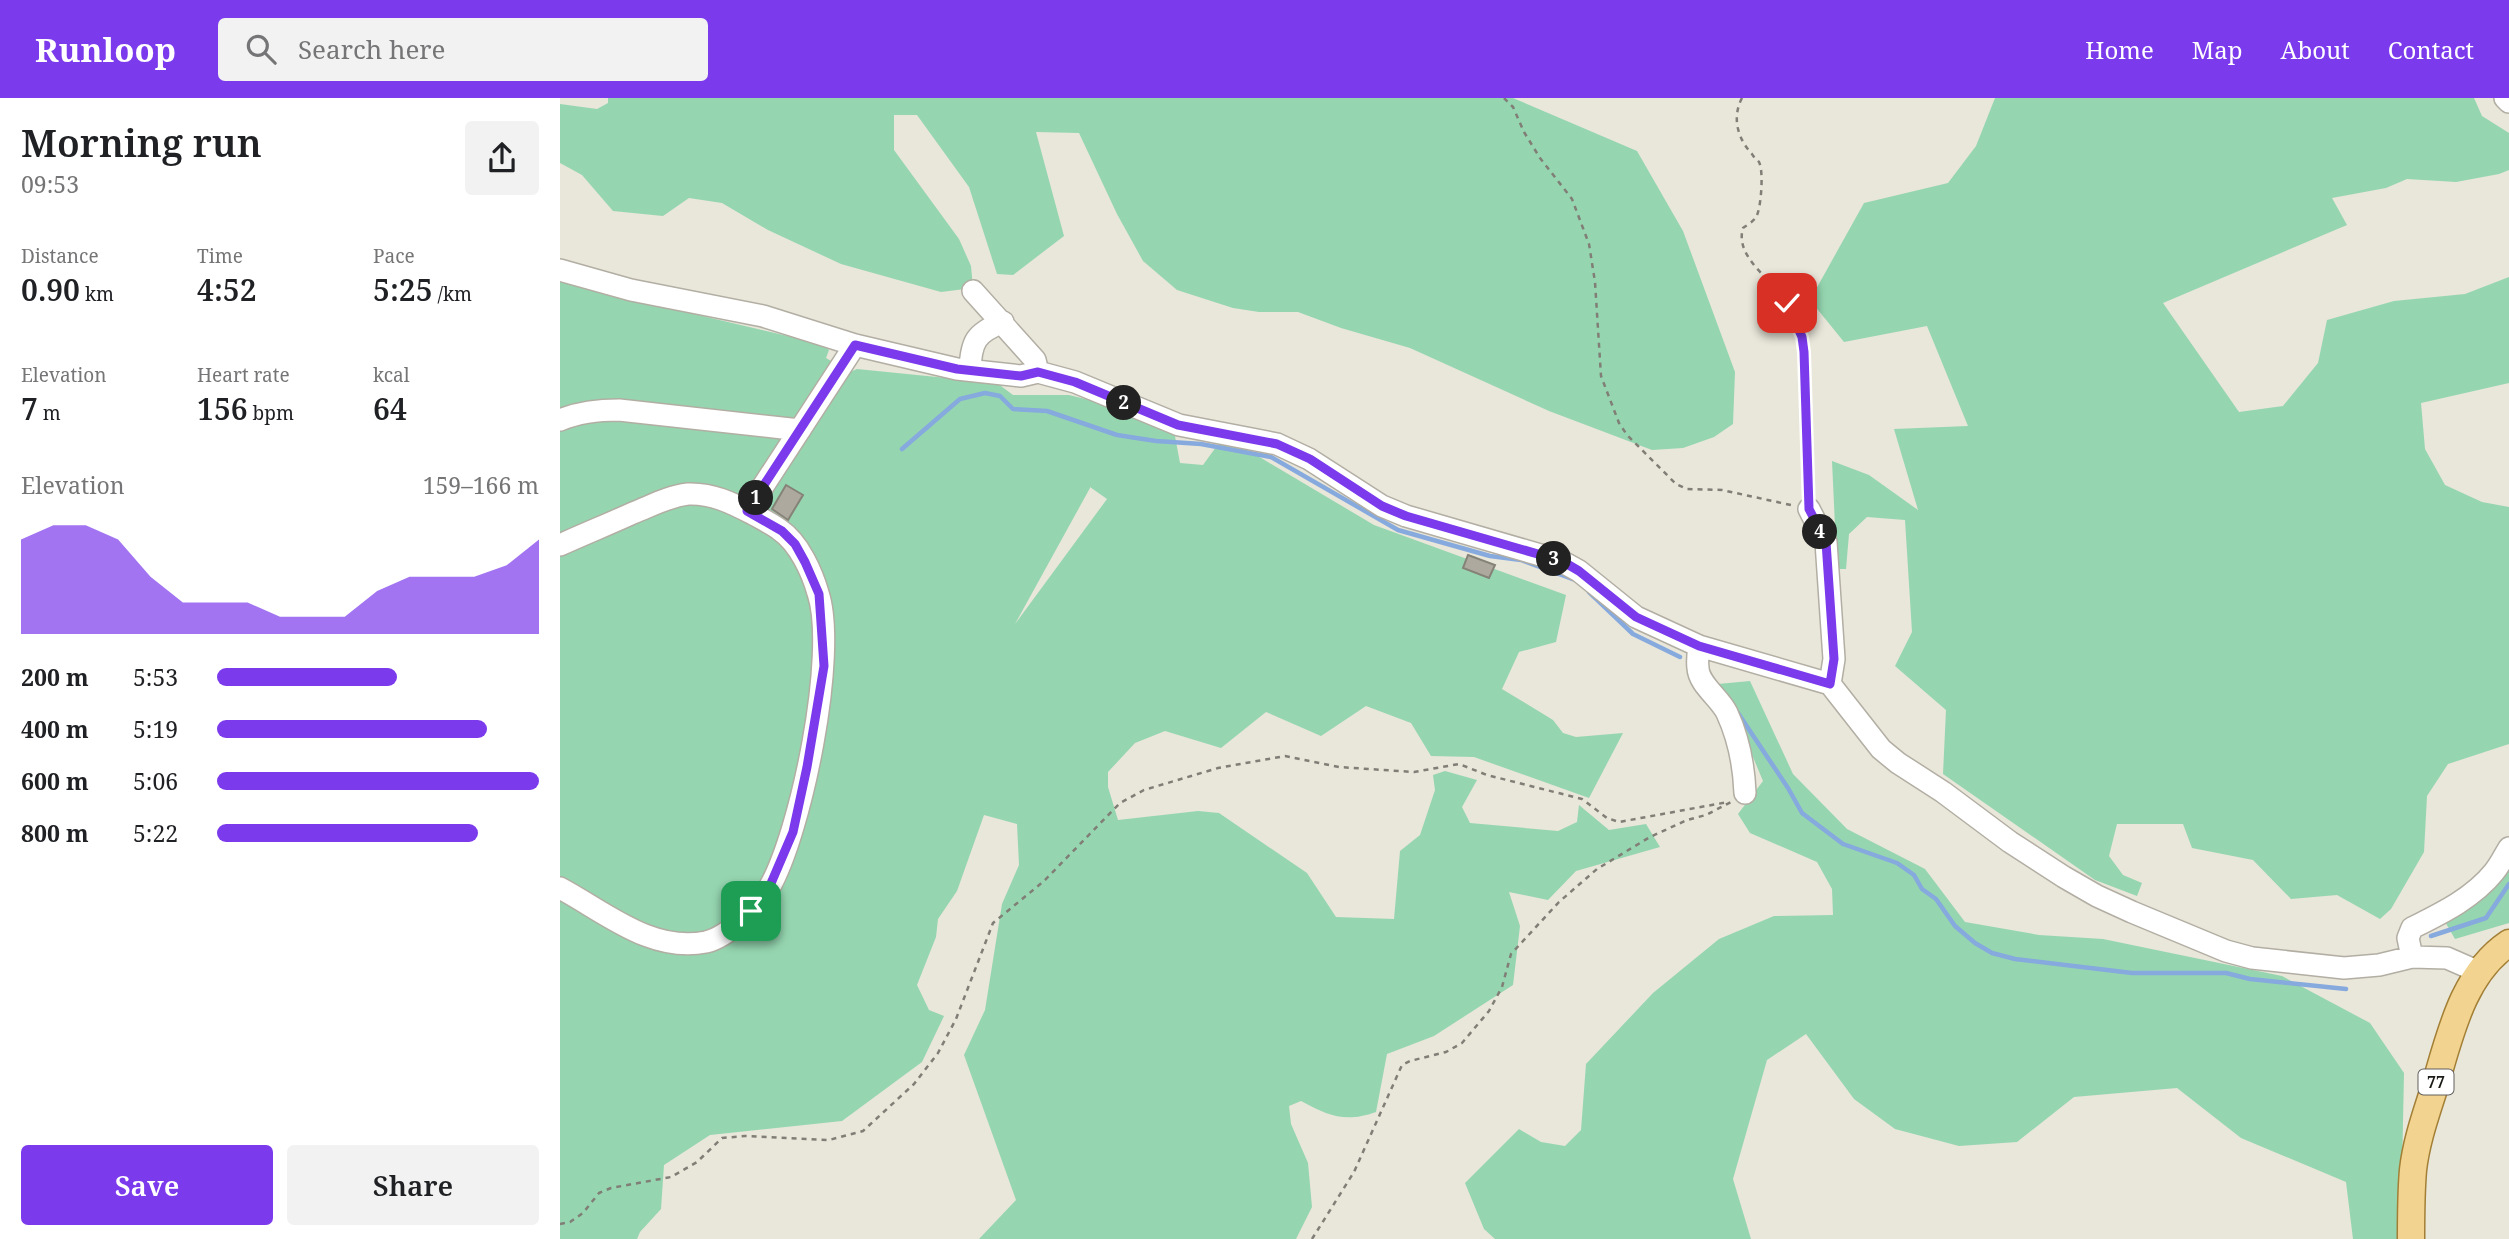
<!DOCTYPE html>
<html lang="en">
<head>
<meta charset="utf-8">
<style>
  body { margin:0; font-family:"Noto Serif",serif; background:#f2f2f2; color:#202124; height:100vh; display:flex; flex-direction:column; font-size:26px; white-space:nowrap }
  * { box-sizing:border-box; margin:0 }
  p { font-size:23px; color:#757577 }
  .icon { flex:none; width:38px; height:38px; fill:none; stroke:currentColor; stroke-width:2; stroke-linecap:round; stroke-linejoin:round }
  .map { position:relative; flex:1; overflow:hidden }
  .sheet { display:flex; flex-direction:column; background:#fff; width:560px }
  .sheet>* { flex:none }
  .pin { position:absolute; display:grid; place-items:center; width:60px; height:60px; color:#fff; margin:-30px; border-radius:14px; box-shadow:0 4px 10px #0006 }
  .km { position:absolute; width:35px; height:35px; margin:-18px; border-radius:50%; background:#222; color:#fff; font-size:19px; line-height:35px; text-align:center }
  .round { display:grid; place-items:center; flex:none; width:74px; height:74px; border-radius:7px; background:#f2f2f2 }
  .summary { display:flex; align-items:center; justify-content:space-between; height:119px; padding:0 21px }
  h1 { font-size:38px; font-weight:600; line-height:52px }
  .figures { display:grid; grid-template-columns:repeat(3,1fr); gap:10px; height:119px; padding:7px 21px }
  .figures div { display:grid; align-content:center }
  .figures b { font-size:30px; font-weight:600 }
  .figures small { font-size:19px; font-weight:400 }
  .figures p { font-size:19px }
  .chart { height:196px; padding:14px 21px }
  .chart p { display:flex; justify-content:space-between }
  .chart svg { width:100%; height:126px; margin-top:7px; fill:#7c3aed; opacity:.7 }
  .button { display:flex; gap:14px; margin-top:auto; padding:14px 21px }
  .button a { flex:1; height:80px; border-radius:7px; background:#7c3aed; color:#fff; font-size:28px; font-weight:600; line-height:80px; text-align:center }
  .button a+a { background:#f2f2f2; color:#202124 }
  ul { padding:0 21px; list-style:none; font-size:23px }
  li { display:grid; grid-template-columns:112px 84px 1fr; align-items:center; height:52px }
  li i { height:18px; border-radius:9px; background:#7c3aed }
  header { display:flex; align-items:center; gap:42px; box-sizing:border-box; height:98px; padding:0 35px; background:#7c3aed; color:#fff }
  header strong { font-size:33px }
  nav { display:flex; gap:38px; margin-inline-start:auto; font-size:24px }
  .search { width:490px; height:63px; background:#f2f2f2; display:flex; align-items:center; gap:18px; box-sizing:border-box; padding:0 24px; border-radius:7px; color:#757577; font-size:26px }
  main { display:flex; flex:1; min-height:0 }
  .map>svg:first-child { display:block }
</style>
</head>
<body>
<header>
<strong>Runloop</strong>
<div class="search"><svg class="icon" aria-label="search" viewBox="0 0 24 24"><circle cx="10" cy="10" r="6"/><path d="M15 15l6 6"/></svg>Search here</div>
<nav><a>Home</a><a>Map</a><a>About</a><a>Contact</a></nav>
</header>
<main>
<section class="sheet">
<div class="summary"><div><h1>Morning run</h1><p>09:53</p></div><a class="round"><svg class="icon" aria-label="share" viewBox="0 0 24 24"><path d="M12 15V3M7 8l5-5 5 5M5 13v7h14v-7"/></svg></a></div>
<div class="figures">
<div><p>Distance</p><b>0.90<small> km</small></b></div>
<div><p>Time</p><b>4:52</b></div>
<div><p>Pace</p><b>5:25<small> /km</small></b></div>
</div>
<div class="figures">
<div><p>Elevation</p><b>7<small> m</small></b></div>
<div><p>Heart rate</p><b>156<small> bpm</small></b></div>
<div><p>kcal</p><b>64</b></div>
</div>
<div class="chart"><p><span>Elevation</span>159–166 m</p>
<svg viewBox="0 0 160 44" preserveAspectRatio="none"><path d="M0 44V11L10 6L20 6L30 11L40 24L50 33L60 33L70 33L80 38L90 38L100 38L110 29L120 24L130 24L140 24L150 20L160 11V44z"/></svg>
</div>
<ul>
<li><b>200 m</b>5:53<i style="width:56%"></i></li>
<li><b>400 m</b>5:19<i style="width:84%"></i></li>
<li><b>600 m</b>5:06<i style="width:100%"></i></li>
<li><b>800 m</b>5:22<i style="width:81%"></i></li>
</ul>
<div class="button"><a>Save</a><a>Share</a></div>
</section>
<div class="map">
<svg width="1949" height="1141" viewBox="0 0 1949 1141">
  <rect width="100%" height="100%" fill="#e9e6da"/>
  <path fill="#95d6b0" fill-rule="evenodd" d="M 48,0 L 953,0 L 1077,53 L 1123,133 L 1175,274 L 1173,326 L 1154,339 L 1123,350 L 1092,352 L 989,313 L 850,250 L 781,230 L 738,214 L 699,214 L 673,210 L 617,192 L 583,163 L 557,116 L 519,35 L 476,34 L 504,138 L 453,177 L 437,176 L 409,89 L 357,17 L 334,17 L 334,52 L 399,141 L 411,168 L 413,190 L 381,194 L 281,166 L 208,132 L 162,105 L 129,100 L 103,118 L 53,113 L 22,77 L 0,65 L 0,6 L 37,11 L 48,5 Z
    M 1435,0 L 1914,0 L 1922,18 L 1949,35 L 1949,72 L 1939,76 L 1896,84 L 1847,81 L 1826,90 L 1772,100 L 1787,127 L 1603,205 L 1679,314 L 1723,308 L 1758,265 L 1767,222 L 1834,203 L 1905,196 L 1949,179 L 1949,285 L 1861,305 L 1865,351 L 1885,387 L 1922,404 L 1949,409 L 1949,646 L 1888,666 L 1867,698 L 1864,754 L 1831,811 L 1820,821 L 1777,797 L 1731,801 L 1693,762 L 1632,750 L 1623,726 L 1557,726 L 1549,758 L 1563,777 L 1582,785 L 1577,798 L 1535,782 L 1383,676 L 1386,612 L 1335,568 L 1352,534 L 1345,422 L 1307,419 L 1289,436 L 1286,471 L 1277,471 L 1272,363 L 1309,377 L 1358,412 L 1334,331 L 1408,328 L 1367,228 L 1284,244 L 1250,202 L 1304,105 L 1388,85 L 1416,48 Z
    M 0,181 L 83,204 L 262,246 L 269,252 L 266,260 L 290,274 L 297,271 L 437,285 L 453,297 L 509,297 L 612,322 L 620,365 L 643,367 L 664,338 L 814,427 L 1006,497 L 996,544 L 959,554 L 942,591 L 993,622 L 1003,635 L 1016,639 L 1063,635 L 1029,700 L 914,659 L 871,658 L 851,625 L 806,608 L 761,638 L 706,614 L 661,650 L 605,633 L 575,645 L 548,674 L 548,689 L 558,722 L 638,713 L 659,715 L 747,775 L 776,819 L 834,821 L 840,753 L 860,737 L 875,692 L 873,677 L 885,673 L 917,682 L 902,709 L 910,725 L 998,733 L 1017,724 L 1019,707 L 1049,732 L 1086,726 L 1100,749 L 1016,773 L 988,802 L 949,794 L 960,828 L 953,887 L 874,938 L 827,956 L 816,1014 C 785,1025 769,1018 741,1003 L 729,1008 L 731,1026 L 748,1065 L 752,1109 L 736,1141 L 419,1141 L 456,1102 L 404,957 L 425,912 L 442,806 L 459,767 L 457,726 L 424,717 L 397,793 L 378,821 L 376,839 L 357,887 L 369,912 L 384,918 L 362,964 L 282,1023 L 150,1037 L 104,1067 L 101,1111 L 80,1134 L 77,1141 L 0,1141 ZM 530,389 L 547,401 L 455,526 L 530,390 Z
    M 1190,583 L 1233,676 L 1287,731 L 1365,771 L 1405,824 L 1479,837 L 1543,841 L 1722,878 L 1810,925 L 1844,975 L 1842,1072 L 1843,1141 L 1793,1141 L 1786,1084 L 1681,1040 L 1617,990 L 1514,999 L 1457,1044 L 1399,1048 L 1335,1031 L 1294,1001 L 1246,936 L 1207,962 L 1173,1081 L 1191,1141 L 935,1141 L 924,1131 L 905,1085 L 959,1031 L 981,1044 L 1005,1048 L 1021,1032 L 1026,966 L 1093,895 L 1159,841 L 1214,818 L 1273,817 L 1272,791 L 1257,764 L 1190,735 L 1178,716 L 1203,683 L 1180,628 L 1158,586 Z
    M 1949,769 L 1949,825 L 1895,841 L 1880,815 Z"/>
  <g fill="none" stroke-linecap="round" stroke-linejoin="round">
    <path stroke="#86a9de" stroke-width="4.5" d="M 342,351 L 400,301 L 425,295 L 440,298 L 453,311 L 487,313 L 557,337 L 596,343 L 641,346 L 711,359 L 838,432 L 930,458 L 961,462 L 1015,482
      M 1029,494 L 1073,536 L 1120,559
      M 1178,615 L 1228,690 L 1242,715 L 1283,746 L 1337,765 L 1354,777 L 1362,791 L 1376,801 L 1395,828 L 1415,845 L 1432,855 L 1455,861 L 1572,875 L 1666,875 L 1690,881 L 1786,891
      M 1871,838 L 1926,820 L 1949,786"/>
  </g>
  <path fill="#ada99e" stroke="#858278" stroke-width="2" d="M 226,387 L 243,397 L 228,422 L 212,411 Z
    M 908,457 L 935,467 L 929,480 L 903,470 Z"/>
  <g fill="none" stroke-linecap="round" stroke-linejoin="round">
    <g stroke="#b2aea3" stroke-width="24">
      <path id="minor" d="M 1945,0 L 1949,4
        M 0,172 L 71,192 L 203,218 L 295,247 L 397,271 L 461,278 L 478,274 L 515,284 L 619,327 L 717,346 L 749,361 L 822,408 L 846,418 L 1001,463 L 1019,473 L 1076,519 L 1139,548 L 1270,586 L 1321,651 L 1338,665 L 1383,694 L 1450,744 L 1504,779 L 1537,798 L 1572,814 L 1666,853 L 1692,860 L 1784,870 L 1819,867 L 1852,859 L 1887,860 L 1919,874
        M 413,193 L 475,262 L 478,274
        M 410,272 C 411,243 416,235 443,224
        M 0,322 C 19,314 38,312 59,312 L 240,332
        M 1249,411 L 1266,444 L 1274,561 L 1270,586
        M 187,413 L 295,247
        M 0,447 C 24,436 49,426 73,415 C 91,408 109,398 128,396 C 152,395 172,405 193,416 C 202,421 212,426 220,432 C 239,445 252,474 258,495 C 278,555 241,735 209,790 C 198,809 168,839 146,844 C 91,855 45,814 0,790
        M 1139,548 C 1138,555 1137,563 1138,570 C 1139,587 1160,600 1167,615 C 1178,639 1184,669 1185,695
        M 1852,859 L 1848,840 L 1852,830 C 1882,815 1913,800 1934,774 C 1940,767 1944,758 1949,750"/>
    </g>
    <g stroke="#a27f35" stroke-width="29">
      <path id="major" d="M 1851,1141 C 1851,1118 1851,1095 1853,1072 C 1856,1045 1865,1019 1873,994 C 1889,942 1901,877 1949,845"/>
    </g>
    <path stroke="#807e76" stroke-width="2.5" stroke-dasharray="5 5" stroke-linecap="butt" d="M 944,0 L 953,9 L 964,34 L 980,60 L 1012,101 L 1029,146 L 1035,184 L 1041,278 L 1059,325 L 1067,337 L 1116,386 L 1127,391 L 1162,392 L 1231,407
      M 1182,0 C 1172,19 1177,40 1192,56 C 1194,60 1197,61 1199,64 C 1204,73 1201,112 1196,119 C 1193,124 1187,127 1183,130 C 1174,161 1215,182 1227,206 C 1255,259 1248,333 1249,392
      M 0,1126 L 10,1124 L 23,1115 L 39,1095 L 51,1090 L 111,1079 L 137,1064 L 162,1040 L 185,1038 L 269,1042 L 303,1033 L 354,986 L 378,955 L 396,921 L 433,825 L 484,783 L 560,705 L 584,692 L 658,670 L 725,658 L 779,669 L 854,674 L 899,666 L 927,677 L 1022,701 L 1047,720 L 1059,724 L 1168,704
      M 752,1141 L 794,1074 L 842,967 L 850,963 L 886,954 L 902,945 L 929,913 L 942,889 L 951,856 L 999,804 L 1037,771 L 1090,739 L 1127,722 L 1146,717 L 1171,704"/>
    <use href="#minor" stroke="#fff" stroke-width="21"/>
    <use href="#major" stroke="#f2d38f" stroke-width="26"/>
  </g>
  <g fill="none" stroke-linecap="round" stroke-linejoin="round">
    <g stroke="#fff" stroke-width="14">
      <path id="route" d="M 191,813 L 209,790 L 233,734 L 247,669 L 264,568 L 259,496 L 245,464 L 235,446 L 222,433 L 187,413 L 295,247 L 397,271 L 461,278 L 478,274 L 515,284 L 618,327 L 717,346 L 750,361 L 822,408 L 846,418 L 1002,463 L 1019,473 L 1076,519 L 1139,548 L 1270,586 L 1274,561 L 1266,444 L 1249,411 L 1244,254 L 1242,239 L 1227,205"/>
    </g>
    <use href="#route" stroke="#7c3aed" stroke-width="9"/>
  </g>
  <g text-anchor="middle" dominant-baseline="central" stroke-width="6" stroke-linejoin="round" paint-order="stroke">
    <rect fill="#fff" stroke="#605f5d" stroke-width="2" x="1858.5" y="971.5" width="35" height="25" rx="5"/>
    <g font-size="16" font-weight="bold" fill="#1c1b17">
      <text x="1876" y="984">77</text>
    </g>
  </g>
</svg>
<div class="pin" style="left:191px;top:813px;background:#1e9e55"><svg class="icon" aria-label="arrive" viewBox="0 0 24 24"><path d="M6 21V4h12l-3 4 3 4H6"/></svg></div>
<div class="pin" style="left:1227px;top:205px;background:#d93025"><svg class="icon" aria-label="check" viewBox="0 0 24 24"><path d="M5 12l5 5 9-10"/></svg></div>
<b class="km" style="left:196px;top:400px">1</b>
<b class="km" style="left:564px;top:305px">2</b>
<b class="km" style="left:994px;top:461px">3</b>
<b class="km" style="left:1260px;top:434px">4</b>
</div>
</main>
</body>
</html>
